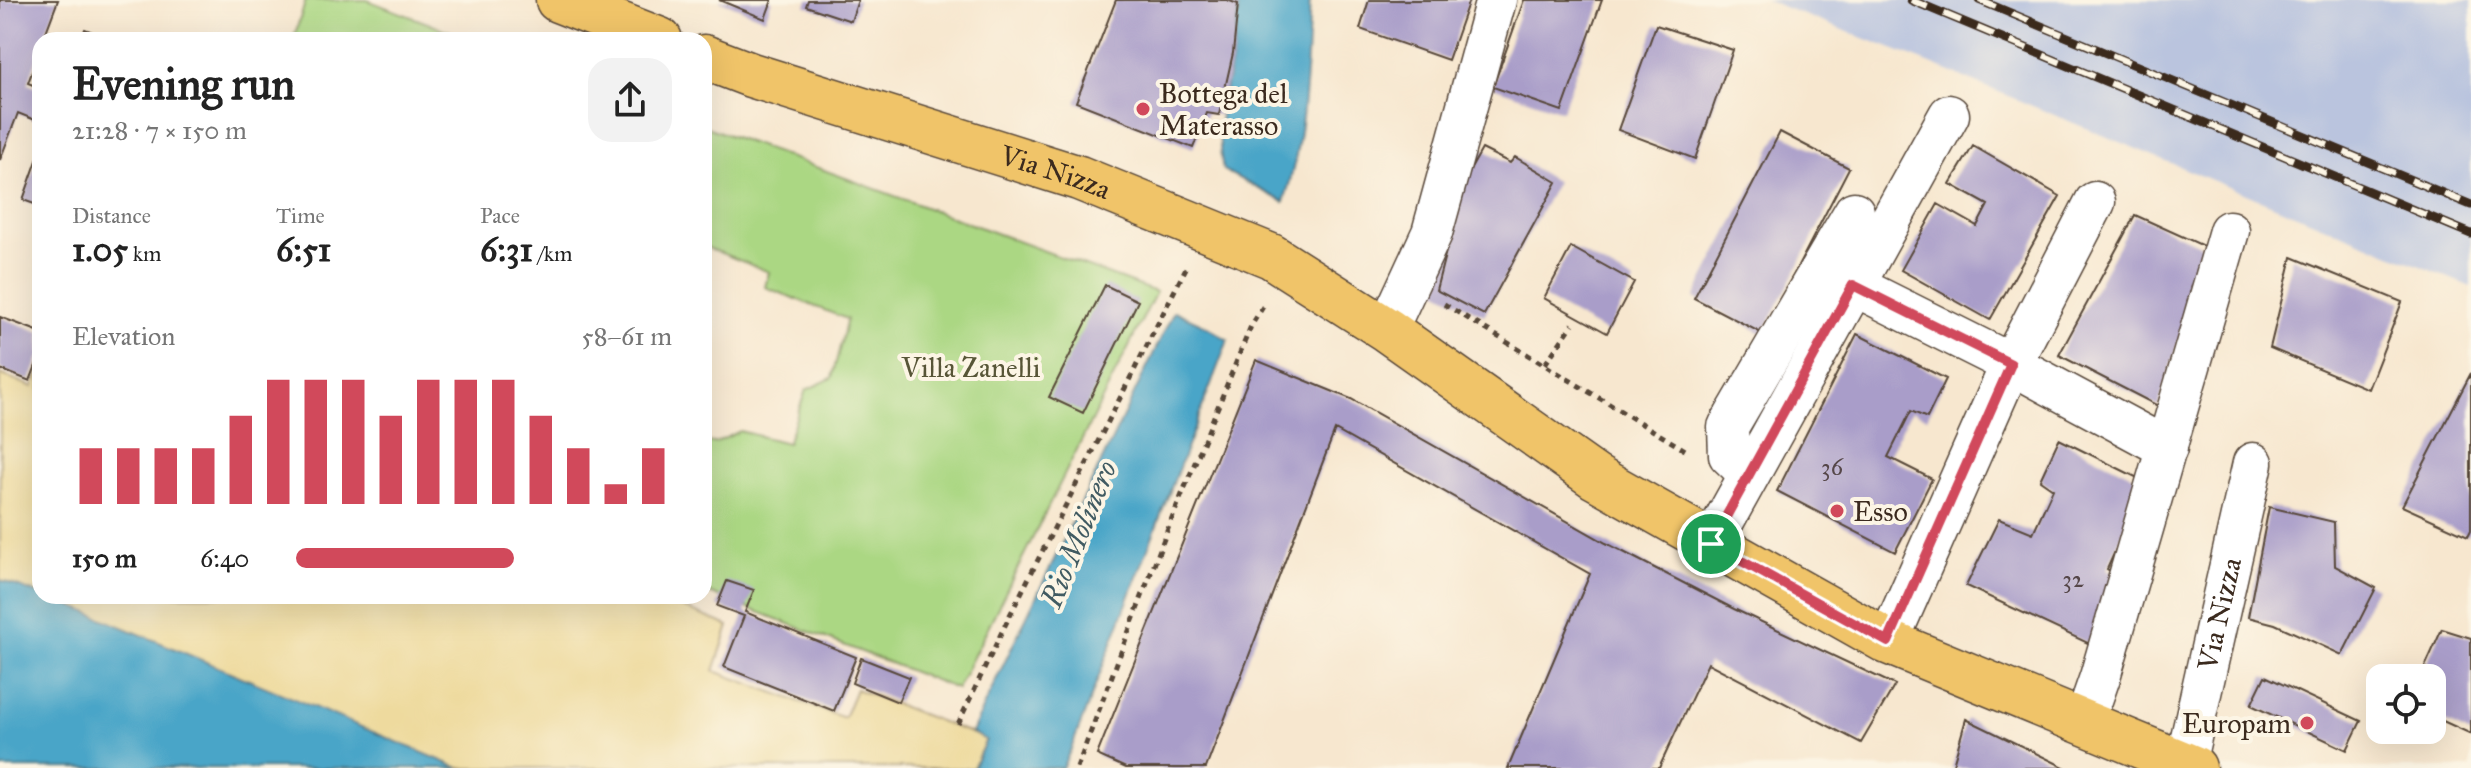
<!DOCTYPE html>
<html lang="en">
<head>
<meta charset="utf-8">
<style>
  body { margin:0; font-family:"IM FELL Great Primer",serif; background:#f2f2f2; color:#222; height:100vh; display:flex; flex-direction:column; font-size:30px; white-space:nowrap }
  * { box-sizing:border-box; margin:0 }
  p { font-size:26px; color:#767676 }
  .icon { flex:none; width:44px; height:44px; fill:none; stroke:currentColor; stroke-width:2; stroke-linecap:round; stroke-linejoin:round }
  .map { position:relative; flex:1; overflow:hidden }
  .sheet { position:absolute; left:32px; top:32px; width:680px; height:572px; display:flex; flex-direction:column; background:#fff; border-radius:24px; box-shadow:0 8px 32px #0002 }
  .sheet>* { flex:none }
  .controls { position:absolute; left:2366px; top:664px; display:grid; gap:16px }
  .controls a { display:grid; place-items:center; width:80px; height:80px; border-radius:16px; background:#fff; box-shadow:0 8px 32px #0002; font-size:40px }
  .pin { position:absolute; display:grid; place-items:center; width:68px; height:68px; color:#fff; margin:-34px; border:4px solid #fff; border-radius:50%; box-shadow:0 2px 8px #0007 }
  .round { display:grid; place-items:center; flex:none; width:84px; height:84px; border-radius:24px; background:#f2f2f2 }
  .summary { display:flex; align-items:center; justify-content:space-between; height:136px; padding:0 40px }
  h1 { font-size:44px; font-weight:700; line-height:60px }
  .metrics { display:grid; grid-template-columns:repeat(3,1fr); gap:12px; height:136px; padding:8px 40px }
  .metrics div { display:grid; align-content:center }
  .metrics b { font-size:34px; font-weight:700 }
  .metrics small { font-size:22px; font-weight:400 }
  .metrics p { font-size:22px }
  .chart { height:224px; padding:16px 40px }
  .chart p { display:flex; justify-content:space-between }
  .chart svg { width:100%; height:144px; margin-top:8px; stroke:#d1495b; stroke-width:6 }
  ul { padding:0 40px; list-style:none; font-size:26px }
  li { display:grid; grid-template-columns:128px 96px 1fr; align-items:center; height:60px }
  li i { height:20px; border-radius:10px; background:#d1495b }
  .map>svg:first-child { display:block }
</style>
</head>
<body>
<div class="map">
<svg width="2471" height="768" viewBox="0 0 2471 768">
  <rect width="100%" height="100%" fill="#fcf5e5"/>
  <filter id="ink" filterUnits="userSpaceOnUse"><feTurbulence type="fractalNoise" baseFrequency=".0125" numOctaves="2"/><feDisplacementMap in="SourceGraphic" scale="16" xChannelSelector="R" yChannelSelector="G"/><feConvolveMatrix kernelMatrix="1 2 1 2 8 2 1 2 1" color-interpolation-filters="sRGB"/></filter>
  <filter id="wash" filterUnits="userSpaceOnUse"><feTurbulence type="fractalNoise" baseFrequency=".006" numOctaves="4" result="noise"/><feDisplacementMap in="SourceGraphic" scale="32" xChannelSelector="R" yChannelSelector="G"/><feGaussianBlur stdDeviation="1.8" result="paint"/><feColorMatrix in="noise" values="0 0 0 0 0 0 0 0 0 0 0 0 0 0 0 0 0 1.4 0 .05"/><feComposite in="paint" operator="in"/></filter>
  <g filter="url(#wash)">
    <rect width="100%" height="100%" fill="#f7e7cf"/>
    <path fill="#bac4de" d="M 1765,0 L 2471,0 L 2471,287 L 1926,62 Z"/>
    <path fill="#abd783" stroke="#738050" stroke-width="2" d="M 306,0 L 367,0 L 472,40 L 293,40 Z
      M 704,126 L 1156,292 L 957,689 L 704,591 L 704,442 L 715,443 L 740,431 L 787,443 L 806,390 L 832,378 L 847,319 L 765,287 L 769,272 L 706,247 L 704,251 Z"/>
    <path fill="#eeda9e" stroke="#94825e" stroke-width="2" d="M 40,369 L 40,596 L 654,596 L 729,626 L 714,671 L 844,718 L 856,689 L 986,739 L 973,768 L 299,768 L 0,648 L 0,374 L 33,387 Z"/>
    <path fill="#4aa5c8" stroke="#426873" stroke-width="2" d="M 1239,0 L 1310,0 C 1306,72 1306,133 1284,202 L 1223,170 C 1214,127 1224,98 1232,57 C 1236,38 1237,19 1239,0 Z
      M 1174,311 L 1204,325 L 1228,340 L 1071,749 L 1062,768 L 973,768 L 986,740 L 972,733 L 984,705 Z
      M 0,580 L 80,609 L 459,768 L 0,768 Z"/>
    <g id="blocks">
      <path fill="#a99dc9" d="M 0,0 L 58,0 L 43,40 L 40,40 L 40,50 L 28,83 L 40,88 L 40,122 L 18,113 L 0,160 Z
        M 719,0 L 772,0 L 765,19 Z
        M 808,0 L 858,0 L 851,21 L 806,6 Z
        M 1116,0 L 1227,0 L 1238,4 L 1233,53 L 1219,115 L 1207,113 L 1193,148 L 1076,102 Z
        M 1369,0 L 1469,0 L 1448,60 L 1360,29 Z
        M 1524,0 L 1602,0 L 1562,111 L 1493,87 Z
        M 1656,25 L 1733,50 L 1695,159 L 1618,130 Z
        M 85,29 L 112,40 L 81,40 Z
        M 1780,132 L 1849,168 L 1763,334 L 1694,298 Z
        M 1973,146 L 2060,196 L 1990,320 L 1901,270 L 1938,204 L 1977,226 L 1988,205 L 1950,184 Z
        M 1482,149 L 1510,163 L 1515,157 L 1557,182 L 1484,315 L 1436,290 L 1464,181 Z
        M 40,152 L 40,206 L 23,200 Z
        M 2135,215 L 2208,248 L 2158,406 L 2059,355 Z
        M 1571,247 L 1634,282 L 1607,333 L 1544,298 Z
        M 2292,257 L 2402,302 L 2368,389 L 2270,348 Z
        M 1105,285 L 1138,301 L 1083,413 L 1049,397 Z
        M 0,317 L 40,332 L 40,355 L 30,381 L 0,369 Z
        M 1857,334 L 1946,379 L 1927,418 L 1911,411 L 1888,457 L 1932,479 L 1895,552 L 1777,491 Z
        M 1256,360 L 1351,399 L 1606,543 L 1734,609 L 1895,685 L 1861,743 L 1708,663 L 1659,768 L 1508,768 L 1590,574 L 1335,430 L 1206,768 L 1126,768 L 1097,755 Z
        M 2471,373 L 2471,530 L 2468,536 L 2402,506 Z
        M 2059,439 L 2146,482 L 2107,569 L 2119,576 L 2094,646 L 1966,586 L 1999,519 L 2033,533 L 2053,489 L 2040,480 Z
        M 2269,507 L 2334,522 L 2335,566 L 2376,588 L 2342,655 L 2275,624 L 2248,617 Z
        M 727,581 L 754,590 L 745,612 L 856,657 L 834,711 L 724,667 L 744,616 L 717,606 Z
        M 2442,629 L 2471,638 L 2471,734 L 2432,716 L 2432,678 L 2420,678 Z
        M 861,658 L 909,677 L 898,702 L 852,683 Z
        M 2265,676 L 2361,721 L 2347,750 L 2251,705 Z
        M 1966,719 L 2066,768 L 1952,768 Z"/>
    </g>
  </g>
  <g filter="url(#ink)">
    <use href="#blocks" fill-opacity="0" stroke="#574639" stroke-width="2"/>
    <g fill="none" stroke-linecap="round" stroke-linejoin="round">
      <g stroke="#574639" stroke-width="43">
        <g id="minor">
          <path d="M 1853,285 L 2011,364 L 2167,448"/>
          <path d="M 1387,330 L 1432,233 L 1496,0"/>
          <path d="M 1749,474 L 1729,455 L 1728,427 L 1854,212"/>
          <path d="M 1711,544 L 1949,115"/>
          <path d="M 1888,642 L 2011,364 L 2095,202"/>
          <path d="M 2084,723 L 2100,677 L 2229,231"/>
          <path id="s1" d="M 2185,764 L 2253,463"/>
        </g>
      </g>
      <g stroke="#574639" stroke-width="47">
        <g id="primary">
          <path d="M 558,0 L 660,40"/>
          <path id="s2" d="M 704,57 L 751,75 L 1079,178 L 1271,256 L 1387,330 L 1595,477 L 1888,642 L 2194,768"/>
        </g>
      </g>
      <path stroke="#574639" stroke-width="5" stroke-dasharray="6 6" stroke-linecap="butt" d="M 1444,304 L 1685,450
        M 1545,364 L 1573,324
        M 958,724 L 1009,617 L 1186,268
        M 1077,768 L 1165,536 L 1251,326 L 1264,305"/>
      <use href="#minor" stroke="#fff" stroke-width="40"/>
      <use href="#primary" stroke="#f0c469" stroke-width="44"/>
      <g stroke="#3b2a1e" stroke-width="9">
        <path id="rail" d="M 1911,0 L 2471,234
          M 1979,0 L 2471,205"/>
      </g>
      <use href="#rail" stroke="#fcf5e5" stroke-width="6" stroke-dasharray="18" stroke-linecap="butt"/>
    </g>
  </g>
  <g fill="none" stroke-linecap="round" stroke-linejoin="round" filter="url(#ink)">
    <g stroke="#fff" stroke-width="16">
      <path id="route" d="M 1853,285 L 2011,364 L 1888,642 L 1711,544 Z"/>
    </g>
    <use href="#route" stroke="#d1495b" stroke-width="10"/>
  </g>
  <g fill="#d1495b" stroke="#fcf5e5" stroke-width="3">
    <circle cx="1143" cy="109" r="8"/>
    <circle cx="1837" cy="511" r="8"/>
    <circle cx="2307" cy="723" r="8"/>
  </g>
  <g text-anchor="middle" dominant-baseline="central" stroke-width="8" stroke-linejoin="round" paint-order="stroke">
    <g font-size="24" fill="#564749">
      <text x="1832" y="467">36</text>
      <text x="2073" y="579">32</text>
    </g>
    <g font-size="28" fill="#3b2a1e" stroke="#fcf5e5" text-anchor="start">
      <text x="1159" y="93">Bottega del<tspan x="1159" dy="32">Materasso</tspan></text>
      <text x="1853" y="511">Esso</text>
      <text x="2291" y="723" text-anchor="end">Europam</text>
    </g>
    <g font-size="28" fill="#3b2a1e" stroke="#fcf5e5">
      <text stroke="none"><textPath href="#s2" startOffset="370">Via Nizza</textPath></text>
      <text stroke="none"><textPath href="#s1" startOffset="154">Via Nizza</textPath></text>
    </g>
    <g font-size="28" fill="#575537" stroke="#fcf5e5">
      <text x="971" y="367">Villa Zanelli</text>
    </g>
    <g font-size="30" font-style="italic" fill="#415b62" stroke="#fcf5e5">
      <text transform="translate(1079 534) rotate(-68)">Rio Molinero</text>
    </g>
  </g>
</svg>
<div class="controls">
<a><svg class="icon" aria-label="locate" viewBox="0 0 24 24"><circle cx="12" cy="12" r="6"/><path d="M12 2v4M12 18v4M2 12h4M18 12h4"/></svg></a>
</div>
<div class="pin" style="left:1711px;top:544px;background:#1e9e55"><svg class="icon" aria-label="arrive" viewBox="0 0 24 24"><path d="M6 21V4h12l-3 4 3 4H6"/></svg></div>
<section class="sheet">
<div class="summary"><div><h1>Evening run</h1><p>21:28 · 7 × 150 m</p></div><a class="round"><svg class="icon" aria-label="share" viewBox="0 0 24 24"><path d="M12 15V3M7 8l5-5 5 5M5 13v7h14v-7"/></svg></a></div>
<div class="metrics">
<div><p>Distance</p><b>1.05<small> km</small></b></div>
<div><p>Time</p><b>6:51</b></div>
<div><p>Pace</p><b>6:31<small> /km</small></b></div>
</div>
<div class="chart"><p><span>Elevation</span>58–61 m</p>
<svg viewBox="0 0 160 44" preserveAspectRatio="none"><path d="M5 44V27M15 44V27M25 44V27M35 44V27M45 44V17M55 44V6M65 44V6M75 44V6M85 44V17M95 44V6M105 44V6M115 44V6M125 44V17M135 44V27M145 44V38M155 44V27"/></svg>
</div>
<ul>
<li><b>150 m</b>6:40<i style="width:58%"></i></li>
</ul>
</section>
</div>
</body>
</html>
